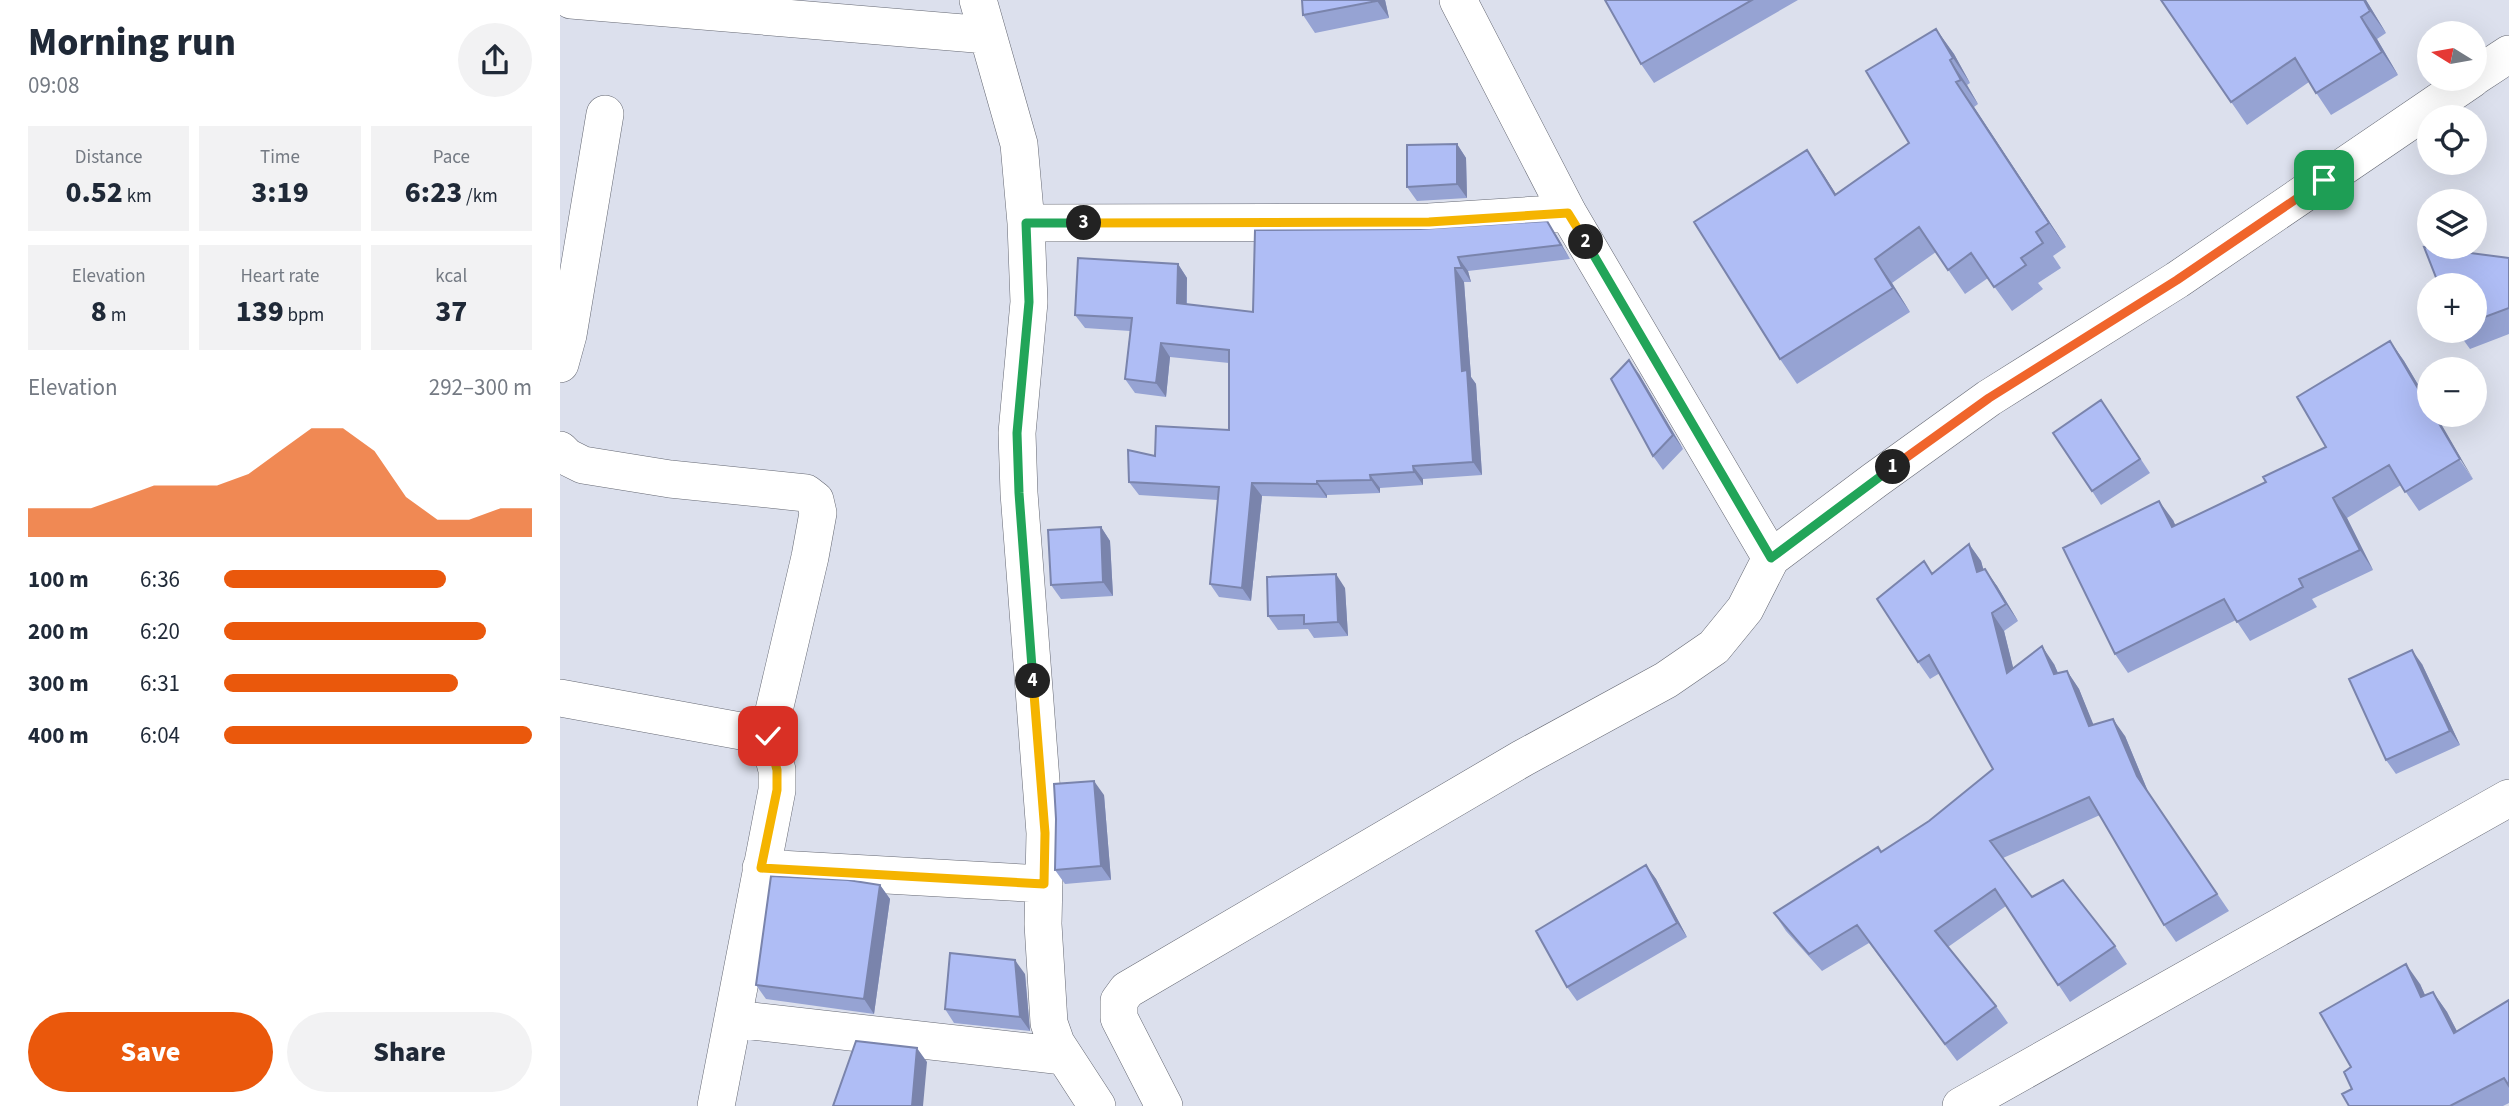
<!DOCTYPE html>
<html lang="en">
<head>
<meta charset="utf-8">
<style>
  body { margin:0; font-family:"Source Sans 3",sans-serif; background:#f2f2f3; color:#1f2937; height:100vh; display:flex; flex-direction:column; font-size:26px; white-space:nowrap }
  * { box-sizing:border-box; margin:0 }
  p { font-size:23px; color:#747a83 }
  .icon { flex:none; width:38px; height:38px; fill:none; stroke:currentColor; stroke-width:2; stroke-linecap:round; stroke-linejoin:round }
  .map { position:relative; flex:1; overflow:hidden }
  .sheet { display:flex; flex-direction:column; background:#fff; width:560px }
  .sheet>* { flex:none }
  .needle { width:46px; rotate:281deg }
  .controls { position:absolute; left:1857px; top:21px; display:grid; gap:14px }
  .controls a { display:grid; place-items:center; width:70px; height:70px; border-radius:50%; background:#fff; box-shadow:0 7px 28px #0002; font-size:35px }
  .pin { position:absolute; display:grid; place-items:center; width:60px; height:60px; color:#fff; margin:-30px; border-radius:14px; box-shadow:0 4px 10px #0006 }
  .km { position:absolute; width:35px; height:35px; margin:-18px; border-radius:50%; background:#222; color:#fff; font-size:19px; line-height:35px; text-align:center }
  .round { display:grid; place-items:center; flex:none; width:74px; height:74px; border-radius:37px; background:#f2f2f3 }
  .overview { display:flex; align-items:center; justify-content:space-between; height:119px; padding:0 28px }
  h1 { font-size:38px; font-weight:800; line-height:52px }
  .stats { display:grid; grid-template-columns:repeat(3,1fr); gap:10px; height:119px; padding:7px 28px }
  .stats div { display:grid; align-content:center; border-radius:0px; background:#f2f2f3; text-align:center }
  .stats b { font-size:30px; font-weight:800 }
  .stats small { font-size:19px; font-weight:400 }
  .stats p { font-size:19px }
  .chart { height:196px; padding:14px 28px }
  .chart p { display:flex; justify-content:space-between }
  .chart svg { width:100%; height:126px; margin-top:7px; fill:#ea580c; opacity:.7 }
  .primary-button { display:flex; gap:14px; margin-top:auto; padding:14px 28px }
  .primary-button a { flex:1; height:80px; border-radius:42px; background:#ea580c; color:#fff; font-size:28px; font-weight:800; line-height:80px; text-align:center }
  .primary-button a+a { background:#f2f2f3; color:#1f2937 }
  ul { padding:0 28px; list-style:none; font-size:23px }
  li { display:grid; grid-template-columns:112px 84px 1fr; align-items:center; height:52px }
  li i { height:18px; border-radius:9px; background:#ea580c }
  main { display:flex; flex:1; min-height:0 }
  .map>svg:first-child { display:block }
</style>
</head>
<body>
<main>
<section class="sheet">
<div class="overview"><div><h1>Morning run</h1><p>09:08</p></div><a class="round"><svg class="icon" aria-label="share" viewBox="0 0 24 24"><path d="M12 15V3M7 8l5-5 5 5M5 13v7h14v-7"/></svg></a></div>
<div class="stats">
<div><p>Distance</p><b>0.52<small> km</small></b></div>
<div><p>Time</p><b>3:19</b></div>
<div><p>Pace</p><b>6:23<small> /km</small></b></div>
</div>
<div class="stats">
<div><p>Elevation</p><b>8<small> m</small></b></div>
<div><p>Heart rate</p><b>139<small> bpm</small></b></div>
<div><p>kcal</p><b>37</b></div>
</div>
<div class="chart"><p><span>Elevation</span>292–300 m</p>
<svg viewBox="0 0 160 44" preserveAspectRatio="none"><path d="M0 44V34L10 34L20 34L30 30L40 26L50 26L60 26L70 22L80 14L90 6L100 6L110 14L120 30L130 38L140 38L150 34L160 34V44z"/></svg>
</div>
<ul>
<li><b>100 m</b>6:36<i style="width:72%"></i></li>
<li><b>200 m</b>6:20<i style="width:85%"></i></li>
<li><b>300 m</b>6:31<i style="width:76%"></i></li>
<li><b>400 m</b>6:04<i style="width:100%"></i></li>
</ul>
<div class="primary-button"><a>Save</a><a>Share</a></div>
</section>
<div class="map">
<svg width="1949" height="1106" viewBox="0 0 1949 1106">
  <rect width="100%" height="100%" fill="#dce0ed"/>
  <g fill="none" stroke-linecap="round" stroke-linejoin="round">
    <g stroke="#656873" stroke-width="38">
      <path id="street" d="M 11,0 L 427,35
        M 418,0 L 459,144 L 466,223 L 469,302 L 457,433 L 459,493 L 485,833 L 483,924 L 489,1023 L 496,1043 L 537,1106
        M 898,0 L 1008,213 L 1211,558
        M 1914,77 L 1949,54
        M 466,223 L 869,222 L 1008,213
        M 0,364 L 8,335 L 45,114
        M 0,450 L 7,457 L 23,465 L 110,479 L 246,493 L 255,500 L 258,513 L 250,557 L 208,736 L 217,770 L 217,790 L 156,1106
        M 0,698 L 208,736
        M 201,868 L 484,884
        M 174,1019 L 503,1056
        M 604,1106 L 559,1018 L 559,1001 L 567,990 L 963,758 L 1106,680 L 1154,647 L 1185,609 L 1211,558 L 1315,480 L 1429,398 L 1617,280 L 1912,79
        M 1401,1106 L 1949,798"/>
    </g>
    <use href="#street" stroke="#fff" stroke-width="37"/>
  </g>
  <path fill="#96a3d3" d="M 825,0 L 829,18 L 755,33 L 743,15 Z
    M 1045,0 L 1238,0 L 1094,83 L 1081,64 Z
    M 1601,0 L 1806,0 L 1826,33 L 1817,39 L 1838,75 L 1771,115 L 1749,82 L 1687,125 Z
    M 1376,29 L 1394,54 L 1410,83 L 1407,85 L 1418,104 L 1414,107 L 1506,247 L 1493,256 L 1501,268 L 1478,283 L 1483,289 L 1452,311 L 1428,278 L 1405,294 L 1376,252 L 1332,283 L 1350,312 L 1237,384 L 1220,359 L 1247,150 L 1276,194 L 1349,143 Z
    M 897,144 L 906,158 L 907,198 L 857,201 L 847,187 Z
    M 695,230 L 996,235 L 1010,259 L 908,271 L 911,282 L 904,282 L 911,377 L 916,384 L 922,475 L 863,479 L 863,485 L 820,488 L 820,493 L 767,495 L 767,498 L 702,496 L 691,601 L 659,597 L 650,584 L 658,500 L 579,495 L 569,482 L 595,456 L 669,430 L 669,363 L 610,357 L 606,397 L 575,393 L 565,379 L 570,331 L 525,328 L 515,315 L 618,264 L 627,278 L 627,305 L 693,312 Z
    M 1949,258 L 1949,334 L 1910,349 L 1897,331 L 1914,331 L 1914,285 Z
    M 1830,341 L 1844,361 L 1869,403 L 1869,415 L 1913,479 L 1859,511 L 1841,485 L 1787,518 L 1813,570 L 1752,599 L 1757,607 L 1690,641 L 1676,620 L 1568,673 L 1555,654 L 1613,520 L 1615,525 L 1706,482 L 1766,447 Z
    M 1079,374 L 1123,449 L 1103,470 L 1093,456 Z
    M 1551,414 L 1590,473 L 1541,505 L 1532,491 Z
    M 541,527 L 550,541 L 553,596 L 501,599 L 491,585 Z
    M 1409,544 L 1421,561 L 1423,569 L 1437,586 L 1458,621 L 1444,631 L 1453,668 L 1494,664 L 1498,673 L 1507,671 L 1519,689 L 1533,725 L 1565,736 L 1589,794 L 1669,911 L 1616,942 L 1604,925 L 1540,815 L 1443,858 L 1472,897 L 1555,946 L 1567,964 L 1510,1002 L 1446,906 L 1388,947 L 1436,1006 L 1448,1023 L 1397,1061 L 1309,943 L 1262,971 L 1226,931 L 1214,913 L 1321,852 L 1369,821 L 1433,769 L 1380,673 L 1370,679 L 1358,662 L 1373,574 Z
    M 785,588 L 788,636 L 754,638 L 748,629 L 718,630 L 708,616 Z
    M 1862,664 L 1900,745 L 1836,774 L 1826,760 Z
    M 544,795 L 551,880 L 505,884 L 495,870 Z
    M 1086,865 L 1096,879 L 1127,937 L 1017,1001 L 1007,987 Z
    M 320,885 L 330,899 L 314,1014 L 206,999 L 196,985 Z
    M 465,974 L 470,1031 L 394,1023 L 385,1009 Z
    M 1860,984 L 1865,995 L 1873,992 L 1887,1012 L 1897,1031 L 1949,1000 L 1949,1103 L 1943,1106 L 1789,1106 L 1792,1089 L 1791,1067 Z"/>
  <path fill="#7a84ac" d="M 817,0 L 825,0 L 829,18 L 817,1 Z
    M 1804,0 L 1806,0 L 1826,33 L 1810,11 Z
    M 1801,17 L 1817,39 L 1838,75 L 1822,52 Z
    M 1376,29 L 1394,54 L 1410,83 L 1393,58 Z
    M 1390,60 L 1407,85 L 1418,104 L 1401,80 Z
    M 1396,82 L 1414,107 L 1506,247 L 1489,223 Z
    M 897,144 L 906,158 L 907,198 L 897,184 Z
    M 1247,150 L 1264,175 L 1292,220 L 1275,195 Z
    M 987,221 L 996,235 L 1010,259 L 1001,245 Z
    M 898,257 L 908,271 L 911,282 L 902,268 Z
    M 1315,259 L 1332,283 L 1350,312 L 1333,288 Z
    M 618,264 L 627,278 L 626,317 L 617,303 Z
    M 895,268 L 904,282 L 911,377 L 916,384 L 922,475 L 913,462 L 902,371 Z
    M 1830,341 L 1844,361 L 1869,403 L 1869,407 Z
    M 601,343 L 610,357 L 606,397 L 596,383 Z
    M 1069,360 L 1079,374 L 1123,449 L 1113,435 Z
    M 1874,415 L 1876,415 L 1913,479 L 1900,459 Z
    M 853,466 L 863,479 L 863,485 L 854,472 Z
    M 810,475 L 820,488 L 820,493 L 811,480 Z
    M 757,481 L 767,495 L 767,498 L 757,484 Z
    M 692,483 L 702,496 L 691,601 L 682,588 Z
    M 1773,498 L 1787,518 L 1813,570 L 1800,550 Z
    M 1599,501 L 1613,520 L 1625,546 L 1612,527 Z
    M 541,527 L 550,541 L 553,596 L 543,582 Z
    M 1409,544 L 1421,561 L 1429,589 L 1417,572 Z
    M 1425,569 L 1437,586 L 1458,621 L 1446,604 Z
    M 776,574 L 785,588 L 788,636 L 778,622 Z
    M 1432,613 L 1444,631 L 1459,691 L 1447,673 Z
    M 1482,646 L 1494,664 L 1506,692 L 1494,674 Z
    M 1852,650 L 1862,664 L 1900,745 L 1890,731 Z
    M 1507,671 L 1519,689 L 1541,743 L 1529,726 Z
    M 1553,719 L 1565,736 L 1589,794 L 1669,911 L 1577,776 Z
    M 534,781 L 544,795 L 551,880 L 541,866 Z
    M 1086,865 L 1096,879 L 1127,937 L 1117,923 Z
    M 320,885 L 330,899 L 314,1014 L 304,999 Z
    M 455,960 L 465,974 L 470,1031 L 460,1017 Z
    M 1846,964 L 1860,984 L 1875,1017 L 1861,997 Z
    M 1873,992 L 1887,1012 L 1908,1053 L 1894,1033 Z
    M 357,1048 L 367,1062 L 363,1106 L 352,1106 Z"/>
  <path fill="#afbdf5" stroke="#7a84ac" stroke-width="2" d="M 742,0 L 817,0 L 817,1 L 743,15 Z
    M 1045,0 L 1192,0 L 1081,64 Z
    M 1601,0 L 1804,0 L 1810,11 L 1801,17 L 1822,52 L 1756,93 L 1735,58 L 1671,102 Z
    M 1376,29 L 1393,58 L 1390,60 L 1401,80 L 1396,82 L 1489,223 L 1476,232 L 1483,243 L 1461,258 L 1466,265 L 1434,287 L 1411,253 L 1388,270 L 1359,227 L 1315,259 L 1333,288 L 1220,359 L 1134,222 L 1247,150 L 1275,195 L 1349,143 L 1306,71 Z
    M 897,144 L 897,184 L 847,187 L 847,145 Z
    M 987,221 L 1001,245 L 898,257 L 902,268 L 895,268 L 902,371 L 907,370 L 913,462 L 853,466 L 854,472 L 810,475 L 811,480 L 757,481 L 757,484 L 692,483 L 682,588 L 650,584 L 659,487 L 569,482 L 568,450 L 595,456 L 596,426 L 669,430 L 669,350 L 601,343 L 596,383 L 565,379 L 572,318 L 515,315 L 518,258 L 618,264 L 617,303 L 693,312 L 695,230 L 860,229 Z
    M 1864,247 L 1949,258 L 1949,308 L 1914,321 L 1914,285 L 1879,285 Z
    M 1830,341 L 1869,407 L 1869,415 L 1874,415 L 1900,459 L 1845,492 L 1829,465 L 1773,498 L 1800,550 L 1739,579 L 1743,587 L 1677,622 L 1664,599 L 1555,654 L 1503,548 L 1599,501 L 1612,527 L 1706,482 L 1703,477 L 1766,447 L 1737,397 Z
    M 1069,360 L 1113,435 L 1093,456 L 1051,379 Z
    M 1541,400 L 1580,459 L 1532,491 L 1493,433 Z
    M 541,527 L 543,582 L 491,585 L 488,530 Z
    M 1409,544 L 1417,572 L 1425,569 L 1446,604 L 1432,613 L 1447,673 L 1482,646 L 1494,674 L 1507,671 L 1529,726 L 1553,719 L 1577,776 L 1657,894 L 1604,925 L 1529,797 L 1430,841 L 1472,897 L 1503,880 L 1555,946 L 1498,985 L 1435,889 L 1375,931 L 1436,1006 L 1385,1044 L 1297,925 L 1249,954 L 1214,913 L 1318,847 L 1321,852 L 1369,821 L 1433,769 L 1369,655 L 1358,662 L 1317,599 L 1364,561 L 1372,574 Z
    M 776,574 L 778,622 L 744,624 L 744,615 L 708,616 L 707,577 Z
    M 1852,650 L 1890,731 L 1826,760 L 1789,679 Z
    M 534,781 L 541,866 L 495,870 L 496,819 L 494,784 Z
    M 1086,865 L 1117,923 L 1007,987 L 976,931 Z
    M 211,876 L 288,880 L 320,885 L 304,999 L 196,985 Z
    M 390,953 L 455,960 L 460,1017 L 385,1009 Z
    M 1846,964 L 1861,997 L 1873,992 L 1894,1033 L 1949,1000 L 1949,1086 L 1944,1078 L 1890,1106 L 1789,1106 L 1782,1094 L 1792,1089 L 1784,1072 L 1791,1067 L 1760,1013 Z
    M 296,1041 L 357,1048 L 352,1106 L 273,1106 Z"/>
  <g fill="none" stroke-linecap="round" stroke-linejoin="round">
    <g stroke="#fff" stroke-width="14">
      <path id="split-1" d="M 1333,467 L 1429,398 L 1617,280 L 1764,180"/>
    </g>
    <g stroke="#fff" stroke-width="14">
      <path id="split-2" d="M 1026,242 L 1211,558 L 1333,467"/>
    </g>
    <g stroke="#fff" stroke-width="14">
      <path id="split-3" d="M 524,223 L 869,222 L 1008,213 L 1026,242"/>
    </g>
    <g stroke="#fff" stroke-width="14">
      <path id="split-4" d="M 473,681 L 459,493 L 457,433 L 469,302 L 466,223 L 524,223"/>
    </g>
    <g stroke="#fff" stroke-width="14">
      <path id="split-5" d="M 208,736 L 217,770 L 217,790 L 201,868 L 484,884 L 485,833 L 473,681"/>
    </g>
    <use href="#split-1" stroke="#f0652b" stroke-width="9"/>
    <use href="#split-2" stroke="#22a559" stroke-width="9"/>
    <use href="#split-3" stroke="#f5b400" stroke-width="9"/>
    <use href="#split-4" stroke="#22a559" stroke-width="9"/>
    <use href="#split-5" stroke="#f5b400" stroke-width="9"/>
  </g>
</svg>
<div class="controls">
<a><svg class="needle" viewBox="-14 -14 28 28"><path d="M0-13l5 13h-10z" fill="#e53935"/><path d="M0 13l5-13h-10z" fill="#747a83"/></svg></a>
<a><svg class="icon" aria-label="locate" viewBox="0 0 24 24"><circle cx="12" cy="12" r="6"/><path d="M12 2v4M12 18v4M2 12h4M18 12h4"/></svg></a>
<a><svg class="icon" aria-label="layers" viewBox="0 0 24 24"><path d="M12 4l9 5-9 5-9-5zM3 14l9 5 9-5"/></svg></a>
<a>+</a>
<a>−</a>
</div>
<div class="pin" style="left:1764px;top:180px;background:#1e9e55"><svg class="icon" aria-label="arrive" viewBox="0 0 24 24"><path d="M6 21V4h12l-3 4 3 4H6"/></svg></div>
<div class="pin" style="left:208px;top:736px;background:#d93025"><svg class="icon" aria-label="check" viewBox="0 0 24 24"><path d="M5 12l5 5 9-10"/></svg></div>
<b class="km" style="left:1333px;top:467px">1</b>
<b class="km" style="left:1026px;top:242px">2</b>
<b class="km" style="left:524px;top:223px">3</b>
<b class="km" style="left:473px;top:681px">4</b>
</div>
</main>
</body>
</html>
